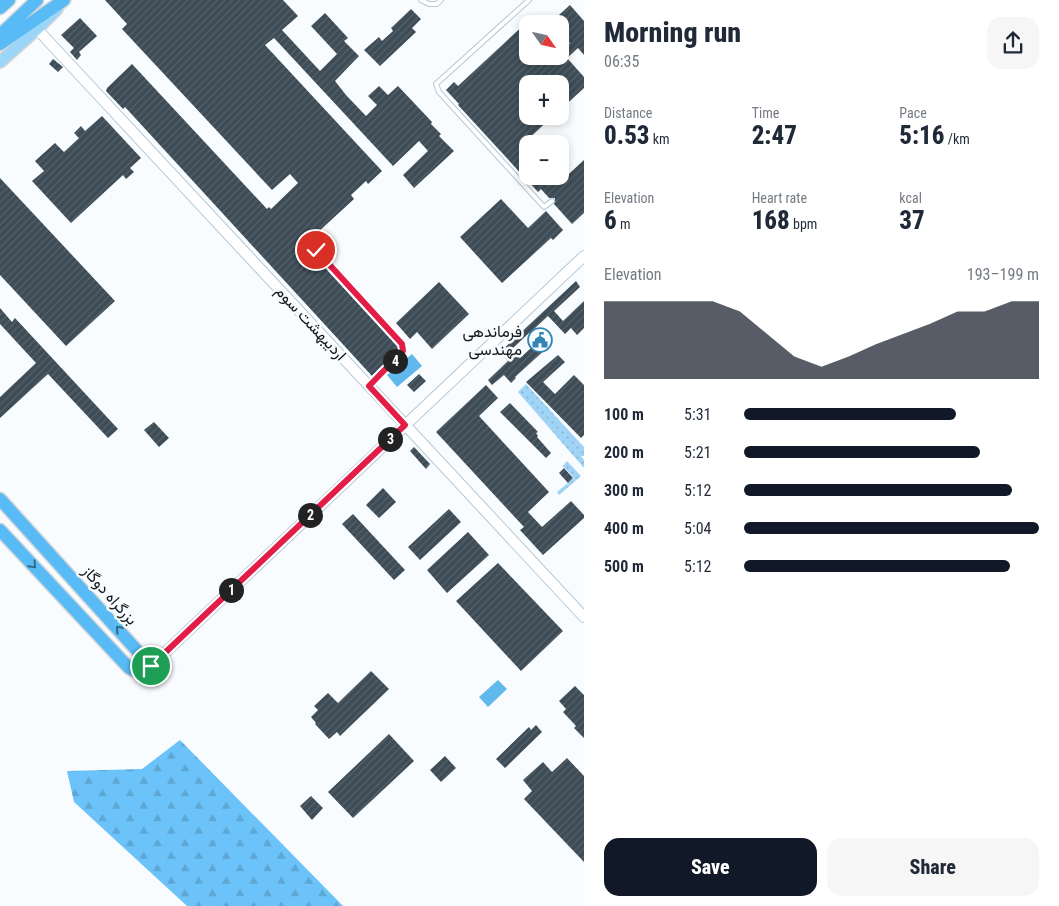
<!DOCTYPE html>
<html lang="en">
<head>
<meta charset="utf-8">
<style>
  body { margin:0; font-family:"Roboto Condensed",Vazirmatn,sans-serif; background:#f6f6f7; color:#1f2937; height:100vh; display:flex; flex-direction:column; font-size:19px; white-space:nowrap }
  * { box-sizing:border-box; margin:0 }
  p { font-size:16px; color:#747a83 }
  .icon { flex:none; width:28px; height:28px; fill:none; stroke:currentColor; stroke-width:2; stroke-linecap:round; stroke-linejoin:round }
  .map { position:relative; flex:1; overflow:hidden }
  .panel { display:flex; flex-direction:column; background:#fff; width:475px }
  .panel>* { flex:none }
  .needle { width:32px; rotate:124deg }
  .fabs { position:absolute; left:519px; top:15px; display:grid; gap:10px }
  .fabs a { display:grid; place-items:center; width:50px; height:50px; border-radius:10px; background:#fff; box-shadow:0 2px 8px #0003; font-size:25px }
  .pin { position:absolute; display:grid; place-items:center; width:42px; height:42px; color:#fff; margin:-21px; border:2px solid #fff; border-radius:50%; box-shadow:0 1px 5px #0007 }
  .km { position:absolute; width:25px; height:25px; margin:-12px; border-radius:50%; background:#222; color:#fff; font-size:14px; line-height:25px; text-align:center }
  .round { display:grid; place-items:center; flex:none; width:52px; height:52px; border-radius:15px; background:#f6f6f7 }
  .summary { display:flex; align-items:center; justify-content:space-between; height:85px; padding:0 20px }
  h1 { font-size:28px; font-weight:800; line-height:38px }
  .figures { display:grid; grid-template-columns:repeat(3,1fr); gap:8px; height:85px; padding:5px 20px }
  .figures div { display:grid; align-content:center }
  .figures b { font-size:25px; font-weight:800 }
  .figures small { font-size:14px; font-weight:400 }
  .figures p { font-size:14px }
  .chart { height:140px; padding:10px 20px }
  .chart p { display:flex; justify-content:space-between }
  .chart svg { width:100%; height:90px; margin-top:5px; fill:#111827; opacity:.7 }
  .button { display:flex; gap:10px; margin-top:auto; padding:10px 20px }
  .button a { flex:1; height:58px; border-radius:15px; background:#111827; color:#fff; font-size:20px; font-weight:800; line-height:58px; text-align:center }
  .button a+a { background:#f6f6f7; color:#1f2937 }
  ul { padding:0 20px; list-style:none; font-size:16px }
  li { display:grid; grid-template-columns:80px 60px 1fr; align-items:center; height:38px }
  li i { height:12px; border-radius:6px; background:#111827 }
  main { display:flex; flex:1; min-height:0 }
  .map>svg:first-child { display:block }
</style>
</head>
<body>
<main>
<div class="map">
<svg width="584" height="906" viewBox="0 0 584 906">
  <defs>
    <pattern id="grass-dots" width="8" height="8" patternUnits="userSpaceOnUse" patternTransform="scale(1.25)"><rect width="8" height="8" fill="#a0d4f7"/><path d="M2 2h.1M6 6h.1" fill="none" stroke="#89b5d3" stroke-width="1.8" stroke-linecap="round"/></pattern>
    <pattern id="forest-firs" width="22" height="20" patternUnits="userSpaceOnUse" patternTransform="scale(1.25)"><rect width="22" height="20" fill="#6cc3f9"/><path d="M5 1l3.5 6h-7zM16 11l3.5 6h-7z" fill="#5da7d5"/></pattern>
    <pattern id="building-hatch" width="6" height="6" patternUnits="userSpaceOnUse" patternTransform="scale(1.25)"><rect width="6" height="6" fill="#3d4c56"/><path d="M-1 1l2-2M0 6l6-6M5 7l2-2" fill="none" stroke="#56626a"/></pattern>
  </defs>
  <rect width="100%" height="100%" fill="#f8fcfe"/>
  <path fill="url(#grass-dots)" d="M 526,384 L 584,447 L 584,456 L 581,456 L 584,460 L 584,468 L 518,392 Z
    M 567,461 L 581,476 L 559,495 L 557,492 L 574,478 L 564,467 L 562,467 Z"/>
  <path fill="url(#forest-firs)" d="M 180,740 L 343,906 L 187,906 L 74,802 L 67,771 L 142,769 Z"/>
  <path fill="#61b8ed" d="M 412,354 L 422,366 L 397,387 L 387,375 Z
    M 498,680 L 507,689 L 488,707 L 479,697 Z"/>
  <path fill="url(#building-hatch)" d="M 105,0 L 283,0 L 298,16 L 282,30 L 320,71 L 337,54 L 311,26 L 325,13 L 348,38 L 344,41 L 359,56 L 335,81 L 346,95 L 366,116 L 377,105 L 368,96 L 379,86 L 388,95 L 398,86 L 432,122 L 431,124 L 441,134 L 439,136 L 454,151 L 414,188 L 403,175 L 428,151 L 419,141 L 393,166 L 274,38 L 265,45 L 382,171 L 368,184 L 366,181 L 351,195 L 354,199 L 304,245 L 399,348 L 393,355 L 372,376 L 125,107 L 123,109 L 106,91 L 107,88 L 132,64 L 267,209 L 269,207 L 271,209 L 298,183 L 290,174 L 272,190 L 122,29 L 127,24 Z
    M 570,5 L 584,21 L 584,55 L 578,48 L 567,58 L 584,77 L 584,88 L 560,110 L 560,84 L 528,84 L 528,116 L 553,116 L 523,144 L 528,149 L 528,176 L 553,176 L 559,183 L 584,160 L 584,213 L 572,224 L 554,204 L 555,198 L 549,198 L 541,189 L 538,192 L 458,105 L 459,104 L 446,90 L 454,82 L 458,86 L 528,21 L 528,56 L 560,56 L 560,51 L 561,52 L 570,43 L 560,32 L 560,24 L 549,24 Z
    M 411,9 L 421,19 L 412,28 L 416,32 L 380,66 L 364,50 L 379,37 L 382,41 L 393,31 L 391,28 Z
    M 80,18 L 97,36 L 79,52 L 81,55 L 77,60 L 70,52 L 74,48 L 61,35 Z
    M 53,59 L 63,67 L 58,72 L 49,64 Z
    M 102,116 L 141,158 L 130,168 L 134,172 L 126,179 L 123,175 L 71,223 L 32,181 L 44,171 L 35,161 L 55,143 L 64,152 L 79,138 L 74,133 L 81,126 L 85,131 Z
    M 0,178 L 115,301 L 66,346 L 0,275 Z
    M 501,199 L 528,228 L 546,211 L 563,230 L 553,240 L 551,238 L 502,283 L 460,237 Z
    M 576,281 L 580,287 L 554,311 L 563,321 L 584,301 L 584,328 L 577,335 L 571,328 L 565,334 L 548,316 L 534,329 L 540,335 L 535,340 L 529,333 L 512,349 L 520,358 L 541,339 L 548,347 L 515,377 L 516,378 L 511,383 L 504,375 L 492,385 L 488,380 L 508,361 L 500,352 Z
    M 439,282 L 469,314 L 432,349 L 417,332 L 410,339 L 396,323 Z
    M 0,308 L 12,322 L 15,318 L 118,429 L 108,438 L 48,374 L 0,418 L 0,397 L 36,363 L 0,324 Z
    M 558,355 L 565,362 L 543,382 L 555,394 L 574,375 L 584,385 L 584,435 L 581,438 L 526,382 Z
    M 419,374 L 426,381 L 414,392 L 407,385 Z
    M 486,385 L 498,398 L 479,416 L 549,492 L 528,512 L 542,527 L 571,501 L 584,515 L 584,518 L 543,555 L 520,530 L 524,527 L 436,432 Z
    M 510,403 L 538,432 L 536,433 L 538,436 L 537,437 L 551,453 L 546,458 L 500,412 Z
    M 154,422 L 169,438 L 159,447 L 144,430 Z
    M 414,447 L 430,464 L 426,469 L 410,451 Z
    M 564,468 L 573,478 L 568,483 L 559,473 Z
    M 383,488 L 396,502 L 379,518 L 366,505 Z
    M 449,509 L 461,522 L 420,560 L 408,547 Z
    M 353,514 L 405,570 L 394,580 L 342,524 Z
    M 468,532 L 489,555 L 447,593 L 427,570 Z
    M 498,563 L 563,631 L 521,671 L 456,601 Z
    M 371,671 L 389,689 L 340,736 L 337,732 L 329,739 L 315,724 L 316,723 L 311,717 L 318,710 L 314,706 L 328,693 L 338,703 Z
    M 575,686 L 584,695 L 584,738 L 574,728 L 576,726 L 563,712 L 566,709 L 559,701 Z
    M 536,725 L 542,732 L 505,768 L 496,759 L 529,727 L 531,730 Z
    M 389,734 L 414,761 L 353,818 L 328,792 Z
    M 445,756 L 456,768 L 441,782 L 430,770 Z
    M 567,758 L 584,776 L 584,862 L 524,799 L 532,791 L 523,780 L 543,762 L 552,772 Z
    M 311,796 L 323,808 L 312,820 L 300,806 Z"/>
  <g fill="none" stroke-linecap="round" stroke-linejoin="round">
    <g stroke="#b6c8d4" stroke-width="6">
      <path id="lane" d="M 421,0 L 429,4 L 437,4 L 441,0
        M 529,0 L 436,84 L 439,92 L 544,207 L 552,201
        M 316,250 L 402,344 L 403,351 L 370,385"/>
    </g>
    <g stroke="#b6c8d4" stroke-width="12">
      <path id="secondary" d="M 37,29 L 584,617
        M 151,666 L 584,256"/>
    </g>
    <g stroke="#d4d5d6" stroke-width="14">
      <path id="primary" d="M 0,62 L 37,29 L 57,9"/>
    </g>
    <g stroke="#d4d5d6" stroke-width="15">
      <path id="highway" d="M 0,8 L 9,0
        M 0,35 L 37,0
        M 0,44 L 64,0
        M 0,499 L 151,666 C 144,672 137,673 129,668 L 0,530"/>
    </g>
    <use href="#lane" stroke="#fff" stroke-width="4"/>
    <use href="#secondary" stroke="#fff" stroke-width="10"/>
    <use href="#primary" stroke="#9bd6f9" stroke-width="11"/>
    <use href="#highway" stroke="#58bbf5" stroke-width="12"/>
  </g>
  <defs><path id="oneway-chevron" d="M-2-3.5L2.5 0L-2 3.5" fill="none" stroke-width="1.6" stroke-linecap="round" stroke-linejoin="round" transform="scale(1.25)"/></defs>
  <g stroke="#346988">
    <use href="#oneway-chevron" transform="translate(33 565) rotate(47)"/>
    <use href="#oneway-chevron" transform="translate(119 629) rotate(-132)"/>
  </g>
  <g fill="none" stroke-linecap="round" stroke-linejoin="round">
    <g stroke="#fff" stroke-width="10">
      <path id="route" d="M 151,666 L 405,425 L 369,386 L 403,351 L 402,344 L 316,250"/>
    </g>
    <use href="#route" stroke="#e11d48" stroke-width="6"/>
  </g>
  <defs>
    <g id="civic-ring" transform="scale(1.25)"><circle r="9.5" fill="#f8fcfe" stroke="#3085b4" stroke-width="1.5"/><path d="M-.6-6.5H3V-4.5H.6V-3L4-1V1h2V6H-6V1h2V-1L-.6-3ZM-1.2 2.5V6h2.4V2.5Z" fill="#3085b4"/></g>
  </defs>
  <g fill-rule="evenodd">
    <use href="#civic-ring" x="540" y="340"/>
  </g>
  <g text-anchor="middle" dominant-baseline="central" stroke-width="5" stroke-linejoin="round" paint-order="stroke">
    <g font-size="16" fill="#11171b" stroke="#f8fcfe">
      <text transform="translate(311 323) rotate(47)">اردیبهشت سوم</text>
      <text transform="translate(110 595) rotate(48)">بزرگراه دوگاز</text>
    </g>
    <g font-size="16" fill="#11171b" stroke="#f8fcfe" text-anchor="end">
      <text x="522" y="331">فرماندهی<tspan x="522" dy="18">مهندسی</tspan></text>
    </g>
  </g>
</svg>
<div class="fabs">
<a><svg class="needle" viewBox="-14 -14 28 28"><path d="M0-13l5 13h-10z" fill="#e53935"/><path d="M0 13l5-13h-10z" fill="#747a83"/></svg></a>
<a>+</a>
<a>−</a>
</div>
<div class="pin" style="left:151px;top:666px;background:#1e9e55"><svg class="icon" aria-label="arrive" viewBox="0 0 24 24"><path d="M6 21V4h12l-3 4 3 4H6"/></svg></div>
<div class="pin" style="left:316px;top:250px;background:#d93025"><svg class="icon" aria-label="check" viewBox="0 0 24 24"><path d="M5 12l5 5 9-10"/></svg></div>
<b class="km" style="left:231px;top:590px">1</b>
<b class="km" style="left:310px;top:515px">2</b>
<b class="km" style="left:390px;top:439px">3</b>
<b class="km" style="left:395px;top:361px">4</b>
</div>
<section class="panel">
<div class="summary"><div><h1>Morning run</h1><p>06:35</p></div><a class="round"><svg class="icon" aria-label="share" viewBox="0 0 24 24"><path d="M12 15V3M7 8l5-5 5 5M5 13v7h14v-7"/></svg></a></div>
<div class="figures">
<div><p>Distance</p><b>0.53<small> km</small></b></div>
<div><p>Time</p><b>2:47</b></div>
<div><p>Pace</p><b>5:16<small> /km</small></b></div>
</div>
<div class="figures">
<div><p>Elevation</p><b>6<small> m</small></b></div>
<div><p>Heart rate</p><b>168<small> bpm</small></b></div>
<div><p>kcal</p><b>37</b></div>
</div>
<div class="chart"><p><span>Elevation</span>193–199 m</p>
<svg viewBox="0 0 160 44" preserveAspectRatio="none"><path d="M0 44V6L10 6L20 6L30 6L40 6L50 11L60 22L70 33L80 38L90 33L100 27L110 22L120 17L130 11L140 11L150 6L160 6V44z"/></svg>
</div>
<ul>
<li><b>100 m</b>5:31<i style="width:72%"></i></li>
<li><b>200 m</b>5:21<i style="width:80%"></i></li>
<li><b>300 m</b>5:12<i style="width:91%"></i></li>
<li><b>400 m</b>5:04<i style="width:100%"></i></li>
<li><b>500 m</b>5:12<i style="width:90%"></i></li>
</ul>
<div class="button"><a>Save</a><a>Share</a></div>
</section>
</main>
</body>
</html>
